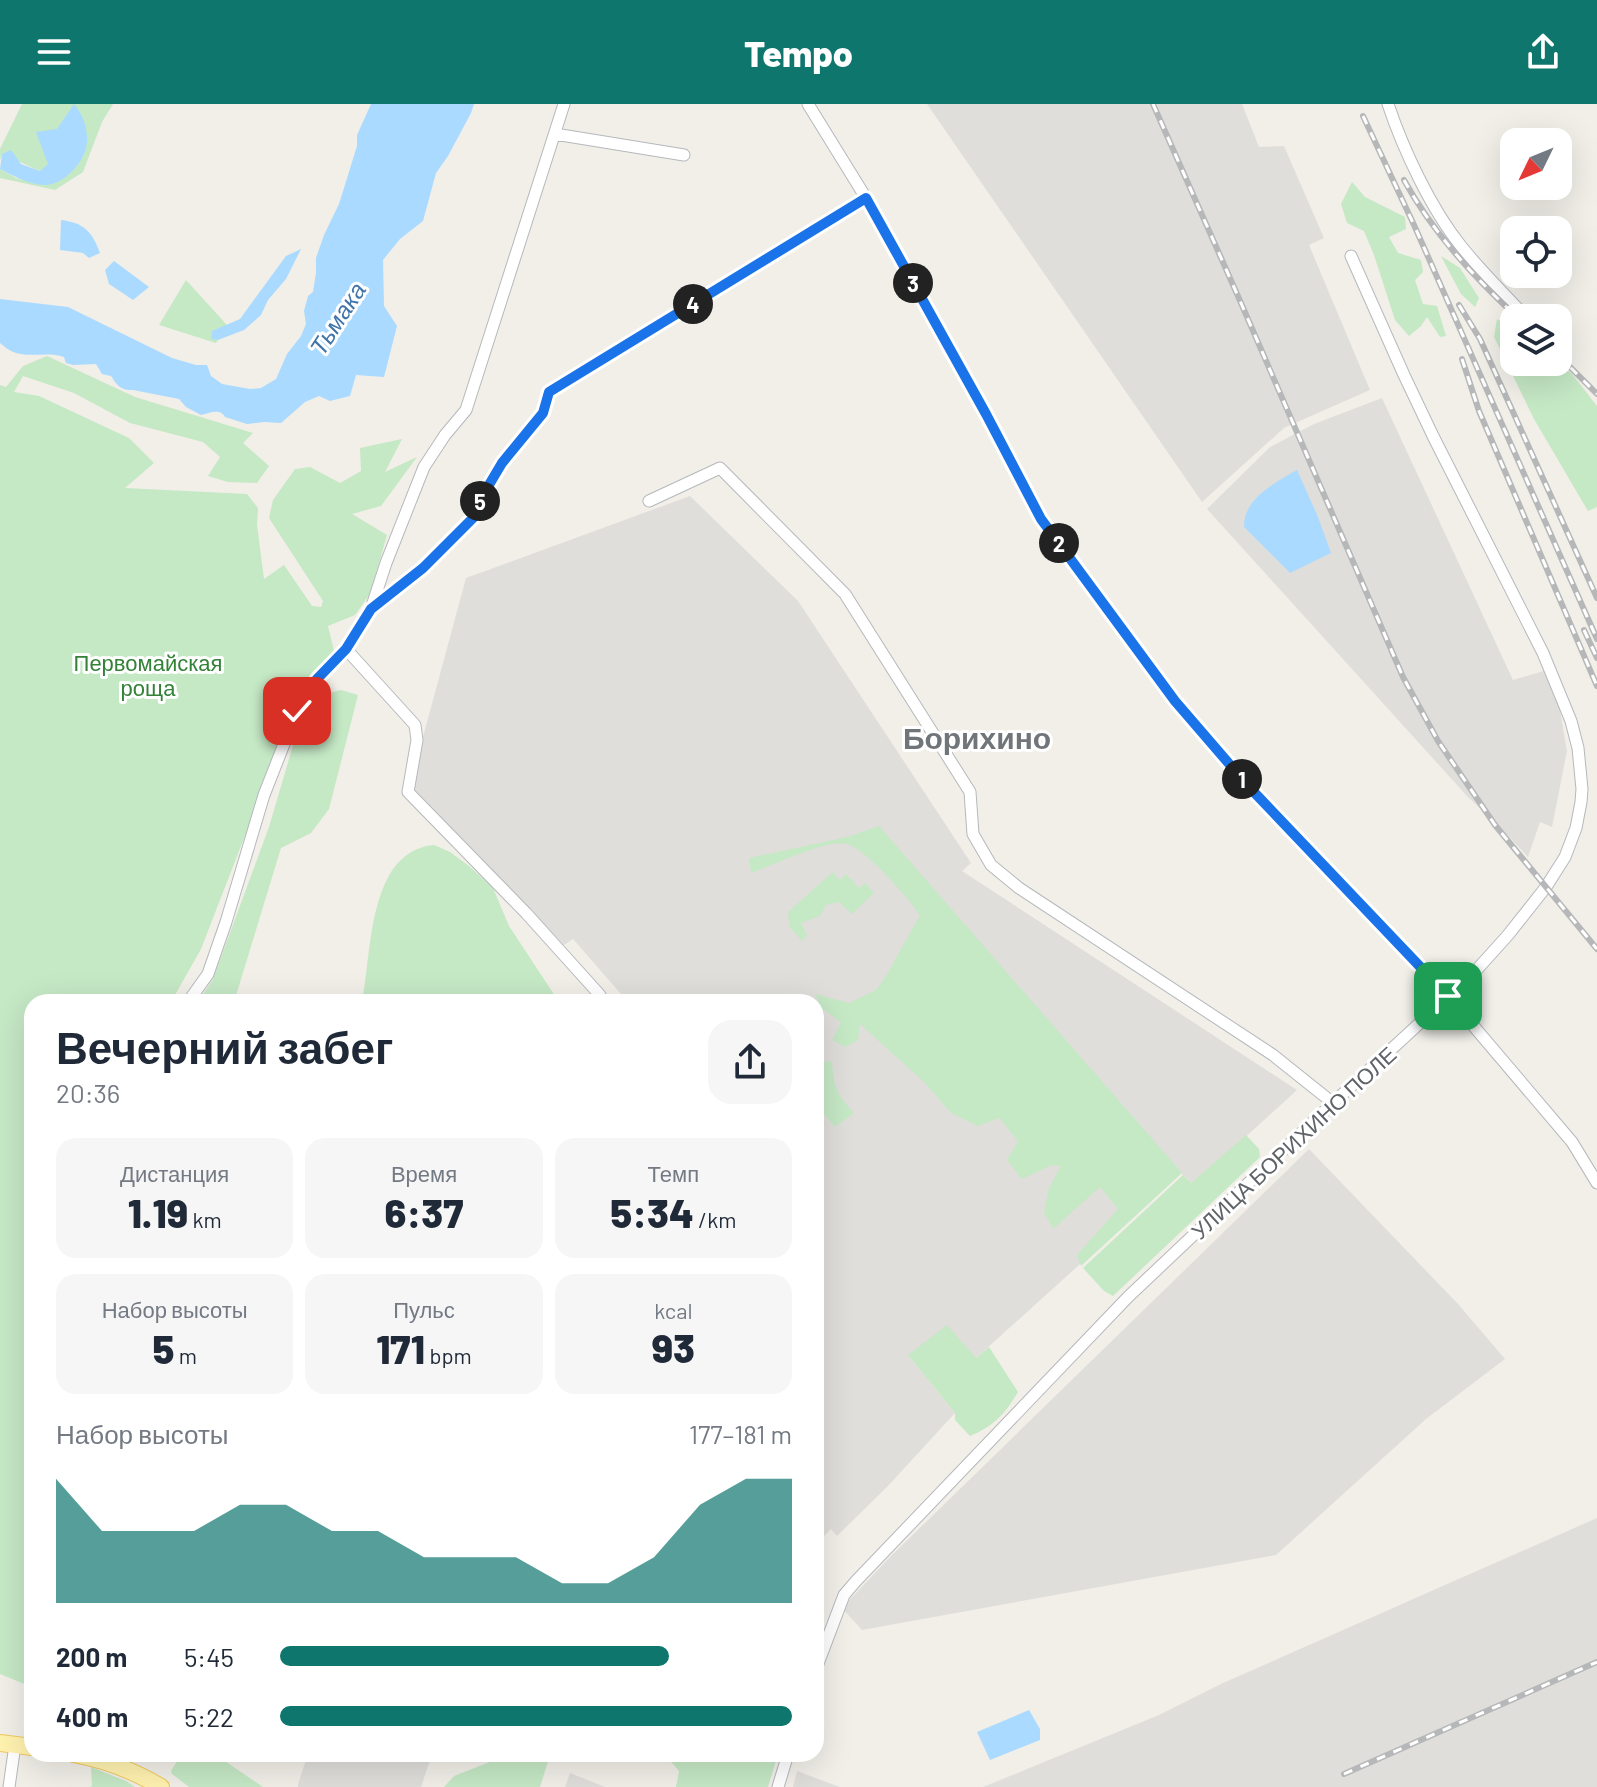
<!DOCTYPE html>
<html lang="ru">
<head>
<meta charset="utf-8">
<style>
  body { margin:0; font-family:Barlow,sans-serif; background:#f6f6f7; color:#1f2937; height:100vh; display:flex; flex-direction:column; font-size:30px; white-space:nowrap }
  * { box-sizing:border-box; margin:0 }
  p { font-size:26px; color:#747a83 }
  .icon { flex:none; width:44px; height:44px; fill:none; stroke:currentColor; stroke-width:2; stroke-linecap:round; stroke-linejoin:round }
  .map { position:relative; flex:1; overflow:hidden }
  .drawer { position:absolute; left:24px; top:890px; width:800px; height:768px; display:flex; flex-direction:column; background:#fff; border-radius:24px; box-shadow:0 8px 32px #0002 }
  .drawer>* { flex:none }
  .needle { width:52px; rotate:227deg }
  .tools { position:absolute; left:1500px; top:24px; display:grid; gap:16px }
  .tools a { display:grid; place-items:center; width:72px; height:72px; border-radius:16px; background:#fff; box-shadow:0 8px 32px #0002; font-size:40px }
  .pin { position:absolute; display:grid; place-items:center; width:68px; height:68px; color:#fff; margin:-34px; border-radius:16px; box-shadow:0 4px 12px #0006 }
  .km { position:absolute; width:40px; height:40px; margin:-20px; border-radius:50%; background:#222; color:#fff; font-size:22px; line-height:40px; text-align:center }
  .round { display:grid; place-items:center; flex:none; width:84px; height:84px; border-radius:24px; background:#f6f6f7 }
  .headline { display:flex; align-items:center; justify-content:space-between; height:136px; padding:0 32px }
  h1 { font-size:44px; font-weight:800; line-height:60px }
  .figures { display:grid; grid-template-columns:repeat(3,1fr); gap:12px; height:136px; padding:8px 32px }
  .figures div { display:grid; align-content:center; border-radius:20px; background:#f6f6f7; text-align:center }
  .figures b { font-size:40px; font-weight:800 }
  .figures small { font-size:22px; font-weight:400 }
  .figures p { font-size:22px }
  .chart { height:224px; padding:16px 32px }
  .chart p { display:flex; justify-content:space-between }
  .chart svg { width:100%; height:144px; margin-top:8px; fill:#0f766e; opacity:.7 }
  ul { padding:0 32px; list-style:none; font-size:26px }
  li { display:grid; grid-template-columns:128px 96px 1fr; align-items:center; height:60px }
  li i { height:20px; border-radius:10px; background:#0f766e }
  header { display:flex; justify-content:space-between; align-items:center; height:104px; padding:0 32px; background:#0f766e; color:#fff; font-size:36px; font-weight:800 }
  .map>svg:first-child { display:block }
</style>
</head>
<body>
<header><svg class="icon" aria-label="menu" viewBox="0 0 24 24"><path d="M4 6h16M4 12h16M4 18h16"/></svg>Tempo<svg class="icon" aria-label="share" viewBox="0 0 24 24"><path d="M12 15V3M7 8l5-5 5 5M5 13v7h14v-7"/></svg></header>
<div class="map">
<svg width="1597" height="1683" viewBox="0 0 1597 1683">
  <rect width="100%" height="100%" fill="#f1efe8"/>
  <path fill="#e0deda" d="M 927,0 L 1242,0 L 1259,43 L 1284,42 L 1324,134 L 1309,141 L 1370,286 L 1284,324 L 1202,398 Z
    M 1382,294 L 1513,576 L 1544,567 L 1560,606 L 1567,647 L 1552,723 L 1540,718 L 1528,753 L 1499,722 L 1467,692 L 1207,405 L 1270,343 L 1314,320 Z
    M 690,392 L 798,497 L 971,759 L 962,767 L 1297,986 L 1193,1081 L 1181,1069 L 976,1254 L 908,1251 L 955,1309 L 887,1383 L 837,1432 L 831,1425 L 816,1440 L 816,898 L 628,898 L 573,835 L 564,841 L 410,681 L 466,474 Z
    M 1309,1045 L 1458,1200 L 1505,1255 L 1426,1315 L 1276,1451 L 862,1526 L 842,1504 L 888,1455 Z
    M 1597,1414 L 1597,1683 L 983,1683 L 1159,1611 L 1223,1579 Z
    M 308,1650 L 432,1650 L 421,1683 L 298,1683 L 298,1680 Z
    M 797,1667 L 840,1683 L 793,1683 Z
    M 570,1669 L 605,1683 L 565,1683 Z"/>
  <path fill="#c5e8c5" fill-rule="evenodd" d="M 22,0 L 113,0 L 102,18 L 83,68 L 55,86 L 0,74 L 0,65 L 16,74 L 45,81 L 49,60 L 40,67 L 2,50 L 0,56 L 0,45 Z
    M 1352,78 L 1365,93 L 1405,113 L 1406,125 L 1389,133 L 1398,149 L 1421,156 L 1423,168 L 1415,176 L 1423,200 L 1437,202 L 1446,232 L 1440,233 L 1427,213 L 1421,222 L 1409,232 L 1395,216 L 1374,151 L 1364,127 L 1347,119 L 1341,100 Z
    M 1441,152 L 1460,164 L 1479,194 L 1475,203 L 1461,190 Z
    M 186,176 L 227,221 L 216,239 L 159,221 Z
    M 1497,215 L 1514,225 L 1514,258 L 1558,258 L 1572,270 L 1597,302 L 1597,403 L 1588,407 L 1534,315 L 1494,233 Z
    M 47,252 L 135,293 L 253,329 L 243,339 L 269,362 L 296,365 L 310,363 L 340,379 L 361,367 L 360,344 L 402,335 L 385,368 L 417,353 L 381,402 L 352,410 L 387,431 L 370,490 L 355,511 L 328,522 L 335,551 L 300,590 L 201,845 L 171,898 L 32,898 L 32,1583 L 0,1570 L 0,281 L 6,283 L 23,262 ZM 23,272 L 74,289 L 130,319 L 203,338 L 220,353 L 208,372 L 228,378 L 257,379 L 269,362 L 295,365 L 273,396 L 269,414 L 323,497 L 321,503 L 312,502 L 284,461 L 264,475 L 257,421 L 258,404 L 247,390 L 125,384 L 154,359 L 129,334 L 39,292 L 14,288 Z
    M 341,586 L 358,591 L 329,705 L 311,729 L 281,744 L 234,898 L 198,898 L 213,875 L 269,723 L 299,621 C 309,599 317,591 341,586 Z
    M 879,722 L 1182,1069 L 1081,1162 L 1077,1151 L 1118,1105 L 1100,1083 L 1053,1125 L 1044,1108 L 1049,1084 L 1061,1062 L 1052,1061 L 1022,1075 L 1007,1056 L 1018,1037 L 999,1014 L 978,1022 L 951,1009 L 924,978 L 860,920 L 858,936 L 845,943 L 832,936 L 841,918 L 821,904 L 815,890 L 849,899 L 876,886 L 886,872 L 920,811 C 907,793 868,747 847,740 C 829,734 771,762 751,769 L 749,754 L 847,733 Z
    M 434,741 L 450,748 L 469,762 L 493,784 L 509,822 L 559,898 L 362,898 C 372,851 367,747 434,741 Z
    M 833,768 L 840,776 L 846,770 L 859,784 L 865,779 L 874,789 L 852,810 L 839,798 L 826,801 L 820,812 L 801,819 L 807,831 L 802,837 L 789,822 L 788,808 Z
    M 825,957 L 832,958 C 834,984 836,989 854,1009 L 835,1023 L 816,1001 L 816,964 Z
    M 1246,1031 L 1259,1045 L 1260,1053 L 1113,1192 L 1104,1187 L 1083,1164 L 1183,1071 L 1191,1079 Z
    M 947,1221 L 976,1254 L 989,1243 L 1018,1288 C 1005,1310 994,1322 970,1332 L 955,1316 L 955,1309 L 908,1251 Z
    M 193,1650 L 216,1651 L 263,1683 L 189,1683 L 172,1670 L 171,1667 L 179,1654 Z
    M 498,1650 L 560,1650 L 549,1654 L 540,1683 L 444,1683 L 454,1672 L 495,1656 Z
    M 661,1650 L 778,1650 L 768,1683 L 676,1683 L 679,1667 L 666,1652 Z
    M 91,1663 L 126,1677 L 135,1683 L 89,1683 L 92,1682 Z"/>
  <path fill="#aadaff" d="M 74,0 C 82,10 87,21 87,35 C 88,56 63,83 42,81 C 27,79 13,72 0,65 L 2,50 L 11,46 L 21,60 L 40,67 L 48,60 L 36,28 L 57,25 Z
    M 371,0 L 474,0 L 471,9 L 448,52 L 436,69 L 423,117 L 400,135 L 383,156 L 384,202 L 397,222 L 384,273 L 356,271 L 350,292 L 330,297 L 319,292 L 305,298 L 281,319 L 264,318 L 247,320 L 225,313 C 220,304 210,309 201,311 L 186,303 L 179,295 L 133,286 C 121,287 117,281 111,272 L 102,270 L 96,260 L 73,261 L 66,259 L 64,253 C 47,247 27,255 11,247 C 7,245 4,242 0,239 L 0,195 L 68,203 L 172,254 L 196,261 L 207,261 L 211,272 L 222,280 L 250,285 L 261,284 L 276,275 L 287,250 L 301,232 L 306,220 L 304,207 L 308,192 L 313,188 L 316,169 L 316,154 L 324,131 L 339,100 L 357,42 L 357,31 Z
    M 61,116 C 84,119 92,127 100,149 L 89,154 L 83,149 L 60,146 Z
    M 301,145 L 286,175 L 268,196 L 261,211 L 244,226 L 218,236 L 211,235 L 212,227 L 240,215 L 286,152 Z
    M 114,157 L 149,183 L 133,196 L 109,180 L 105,166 Z
    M 1297,366 L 1318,413 L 1331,449 L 1290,469 L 1244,423 C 1243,395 1276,378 1297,366 Z
    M 1029,1606 L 1040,1625 L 1040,1636 L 990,1656 L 977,1628 Z"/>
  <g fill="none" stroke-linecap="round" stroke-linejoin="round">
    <g stroke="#b5b8bc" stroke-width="13">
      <path id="street" d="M 808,0 L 866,94 L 986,310 L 1041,415 L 1175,597 L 1250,684 L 1448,892 L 1572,1038 L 1597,1079
        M 1388,0 C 1403,45 1431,105 1461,142 C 1481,167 1505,191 1527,214
        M 555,30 L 684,51
        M 1558,245 L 1562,250
        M 649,397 L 720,364 L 845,490 L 970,688 L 973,730 L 991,761 L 1019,784 L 1273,951 L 1333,999
        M 373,504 L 423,464 L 474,413 L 480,396 L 502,359 L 543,309 L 549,288 L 866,94
        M 346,545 L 415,621 L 417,636 L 408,688 L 526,809 L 599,890 L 604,898
        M 188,898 L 208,870 L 226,818 L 264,691 L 297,607 L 317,575 L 346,545 L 371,505 L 386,459 L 424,363 L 445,331 L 466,306 L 564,0
        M 816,1565 L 844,1491 L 856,1477 L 1128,1193 L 1333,999 L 1472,871 L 1508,831 L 1546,783 L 1565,753 L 1576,724 L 1581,698 L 1582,685 L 1578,644 L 1571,617 L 1543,549 L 1433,332 L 1404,271 L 1351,152
        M 9,1683 L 15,1641
        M 778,1683 L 788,1650"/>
    </g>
    <g stroke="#f2c960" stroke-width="18">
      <path id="primary" d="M 0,1639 L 32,1643
        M 73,1650 C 106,1656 133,1666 161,1683"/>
    </g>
    <use href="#street" stroke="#fff" stroke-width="11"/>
    <use href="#primary" stroke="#fff2af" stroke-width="16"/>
    <g stroke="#b6b7b8" stroke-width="6">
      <path id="rail" d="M 1153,0 L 1241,199 L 1403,573 L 1438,637 L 1495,721 L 1597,845
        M 1363,12 L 1414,121 L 1597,535
        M 1404,76 C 1433,129 1474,173 1518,214
        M 1459,201 L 1480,235 L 1597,494
        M 1558,251 L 1597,290
        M 1462,255 L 1479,307 L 1597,582
        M 1584,526 L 1597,554
        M 1344,1670 L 1597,1558"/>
    </g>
    <use href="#rail" stroke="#fff" stroke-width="3" stroke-dasharray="9" stroke-linecap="butt"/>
  </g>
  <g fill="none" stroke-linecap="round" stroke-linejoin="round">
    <g stroke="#fff" stroke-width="16">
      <path id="route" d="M 297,607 L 317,575 L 346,545 L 371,505 L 423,464 L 474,413 L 480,396 L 502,359 L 543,309 L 549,288 L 866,94 L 986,310 L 1041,415 L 1175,597 L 1250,684 L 1448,892"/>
    </g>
    <use href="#route" stroke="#1a73e8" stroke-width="10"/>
  </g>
  <g text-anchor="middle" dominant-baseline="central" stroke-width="6" stroke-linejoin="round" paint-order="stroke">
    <g font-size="22" fill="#348238" stroke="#fff">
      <text x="148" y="558">Первомайская<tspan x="148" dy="25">роща</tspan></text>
    </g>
    <g font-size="22" fill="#5f6368" stroke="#fff">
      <text transform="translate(1293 1038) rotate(-43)">УЛИЦА БОРИХИНО ПОЛЕ</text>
    </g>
    <g font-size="24" font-style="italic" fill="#4174aa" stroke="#fff">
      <text transform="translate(337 214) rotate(-57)">Тьмака</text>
    </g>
    <g font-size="30" font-weight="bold" fill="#70757a" stroke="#fff">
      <text x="977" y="633">Борихино</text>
    </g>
  </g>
</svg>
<div class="tools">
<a><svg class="needle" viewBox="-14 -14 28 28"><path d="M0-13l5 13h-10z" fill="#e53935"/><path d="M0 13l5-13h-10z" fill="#747a83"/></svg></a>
<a><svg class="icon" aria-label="locate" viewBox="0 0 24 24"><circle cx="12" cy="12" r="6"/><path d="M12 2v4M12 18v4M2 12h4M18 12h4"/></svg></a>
<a><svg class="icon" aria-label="layers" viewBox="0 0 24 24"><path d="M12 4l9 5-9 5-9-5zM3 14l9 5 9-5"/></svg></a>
</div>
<div class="pin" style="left:1448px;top:892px;background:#1e9e55"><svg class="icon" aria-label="arrive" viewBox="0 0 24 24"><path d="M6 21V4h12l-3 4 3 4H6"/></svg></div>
<div class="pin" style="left:297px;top:607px;background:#d93025"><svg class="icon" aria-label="check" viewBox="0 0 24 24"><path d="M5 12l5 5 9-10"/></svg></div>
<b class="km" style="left:1242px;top:675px">1</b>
<b class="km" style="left:1059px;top:439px">2</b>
<b class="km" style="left:913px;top:179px">3</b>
<b class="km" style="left:693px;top:200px">4</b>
<b class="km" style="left:480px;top:397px">5</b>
<section class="drawer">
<div class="headline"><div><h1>Вечерний забег</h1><p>20:36</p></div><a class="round"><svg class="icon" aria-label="share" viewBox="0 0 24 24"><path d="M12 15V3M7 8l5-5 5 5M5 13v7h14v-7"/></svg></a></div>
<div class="figures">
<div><p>Дистанция</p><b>1.19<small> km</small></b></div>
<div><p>Время</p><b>6:37</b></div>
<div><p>Темп</p><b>5:34<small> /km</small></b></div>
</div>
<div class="figures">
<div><p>Набор высоты</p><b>5<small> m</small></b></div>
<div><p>Пульс</p><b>171<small> bpm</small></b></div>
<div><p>kcal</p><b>93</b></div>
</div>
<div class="chart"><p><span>Набор высоты</span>177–181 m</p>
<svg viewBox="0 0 160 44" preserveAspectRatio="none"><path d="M0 44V6L10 22L20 22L30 22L40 14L50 14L60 22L70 22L80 30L90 30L100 30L110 38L120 38L130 30L140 14L150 6L160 6V44z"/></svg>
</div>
<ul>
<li><b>200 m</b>5:45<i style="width:76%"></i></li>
<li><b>400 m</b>5:22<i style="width:100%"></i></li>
</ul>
</section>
</div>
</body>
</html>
